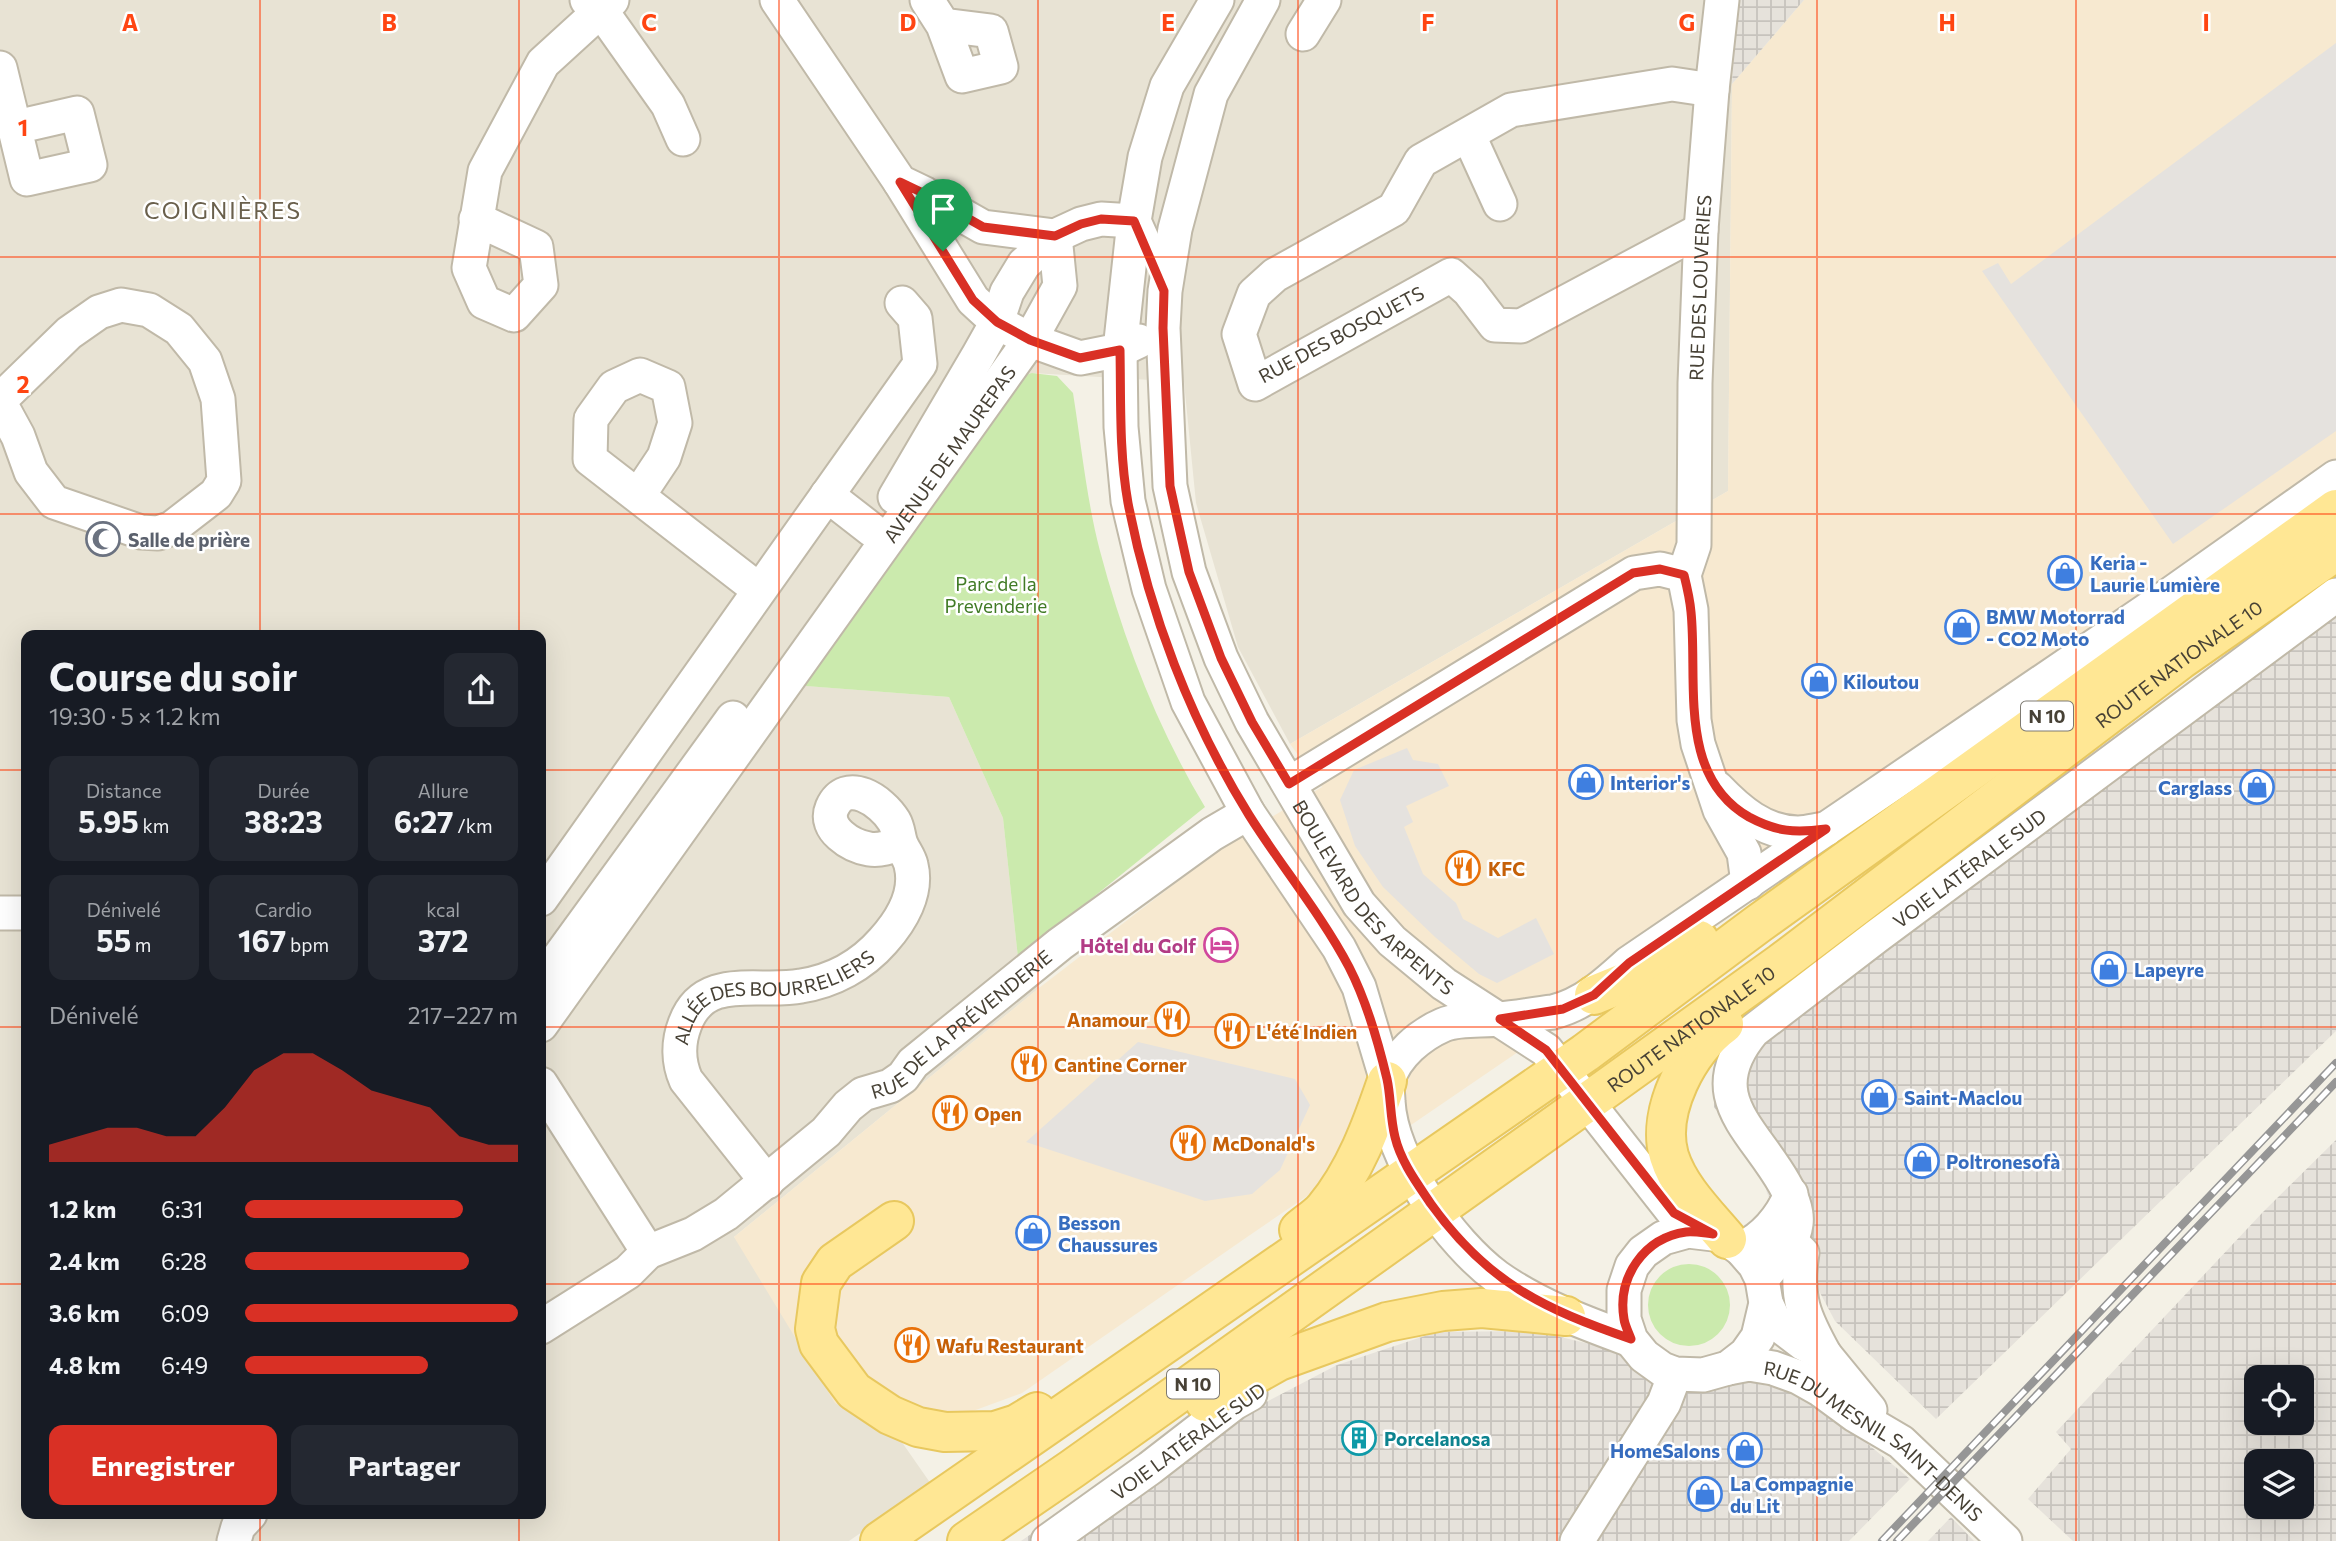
<!DOCTYPE html>
<html lang="fr">
<head>
<meta charset="utf-8">
<style>
  body { margin:0; font-family:Commissioner,sans-serif; background:#242831; color:#f1f3f6; height:100vh; display:flex; flex-direction:column; font-size:26px; white-space:nowrap }
  * { box-sizing:border-box; margin:0 }
  p { font-size:23px; color:#9ea1a6 }
  .icon { flex:none; width:38px; height:38px; fill:none; stroke:currentColor; stroke-width:2; stroke-linecap:round; stroke-linejoin:round }
  .map { position:relative; flex:1; overflow:hidden }
  .panel { position:absolute; left:21px; top:630px; width:525px; height:889px; display:flex; flex-direction:column; background:#171b24; border-radius:14px; box-shadow:0 7px 28px #0002 }
  .panel>* { flex:none }
  .buttons { position:absolute; left:2244px; top:1365px; display:grid; gap:14px }
  .buttons a { display:grid; place-items:center; width:70px; height:70px; border-radius:14px; background:#171b24; box-shadow:0 7px 28px #0002; font-size:35px }
  .pin { position:absolute; display:grid; place-items:center; width:60px; height:60px; color:#fff; margin:-72px -30px; border-radius:50% 50% 50% 0; rotate:-45deg; box-shadow:0 0 7px #0007 }
  .pin .icon { rotate:45deg }
  .round { display:grid; place-items:center; flex:none; width:74px; height:74px; border-radius:14px; background:#242831 }
  .headline { display:flex; align-items:center; justify-content:space-between; height:119px; padding:0 28px }
  h1 { font-size:38px; font-weight:700; line-height:52px }
  .figures { display:grid; grid-template-columns:repeat(3,1fr); gap:10px; height:119px; padding:7px 28px }
  .figures div { display:grid; align-content:center; border-radius:14px; background:#242831; text-align:center }
  .figures b { font-size:30px; font-weight:700 }
  .figures small { font-size:19px; font-weight:400 }
  .figures p { font-size:19px }
  .chart { height:196px; padding:14px 28px }
  .chart p { display:flex; justify-content:space-between }
  .chart svg { width:100%; height:126px; margin-top:7px; fill:#d93025; opacity:.7 }
  .primary-button { display:flex; gap:14px; margin-top:auto; padding:14px 28px }
  .primary-button a { flex:1; height:80px; border-radius:14px; background:#d93025; color:#fff; font-size:28px; font-weight:700; line-height:80px; text-align:center }
  .primary-button a+a { background:#242831; color:#f1f3f6 }
  ul { padding:0 28px; list-style:none; font-size:23px }
  li { display:grid; grid-template-columns:112px 84px 1fr; align-items:center; height:52px }
  li i { height:18px; border-radius:9px; background:#d93025 }
  .map>svg:first-child { display:block }
</style>
</head>
<body>
<div class="map">
<svg width="2336" height="1541" viewBox="0 0 2336 1541">
  <defs>
    <pattern id="industrial-grid" width="8" height="8" patternUnits="userSpaceOnUse" patternTransform="scale(1.75)"><rect width="8" height="8" fill="#e6e2db"/><path d="M0 4h8M4 0v8" fill="none" stroke="#c7c3bd"/></pattern>
  </defs>
  <rect width="100%" height="100%" fill="#f4f1e6"/>
  <path fill="#e8e3d4" fill-rule="evenodd" d="M 0,0 L 1737,0 L 1732,84 L 1728,491 L 1290,744 L 1238,647 L 1196,503 L 1184,382 L 1032,373 L 794,685 L 949,697 L 1003,818 L 1018,958 L 1039,988 L 734,1237 L 899,1438 L 931,1484 L 849,1541 L 0,1541 ZM 26,635 L 541,635 L 541,1514 L 26,1514 Z"/>
  <path fill="#f7e9d0" d="M 1804,0 L 2336,0 L 2336,493 L 1250,1235 L 1022,1393 L 899,1438 L 835,1403 L 734,1237 L 1039,988 L 1225,845 L 1322,787 L 1290,744 L 1728,491 L 1732,84 Z"/>
  <path fill="url(#industrial-grid)" fill-rule="evenodd" d="M 1737,0 L 1804,0 L 1732,84 Z
    M 2336,582 L 2336,1031 L 1936,1419 L 1835,1321 L 1767,1193 L 1763,1175 L 1714,1107 L 1716,1050 Z
    M 2336,1140 L 2336,1541 L 2073,1541 L 2028,1499 L 2071,1449 L 2056,1432 L 2263,1212 ZM 2301,1377 L 2301,1423 L 2256,1423 L 2256,1377 ZM 2301,1461 L 2301,1507 L 2256,1507 L 2256,1461 Z
    M 1535,1331 L 1810,1396 L 1910,1479 L 1849,1541 L 1021,1541 L 1084,1497 L 1337,1365 L 1437,1332 Z
    M 1951,1517 L 1974,1541 L 1928,1541 Z"/>
  <path fill="#cbeaad" d="M 1032,373 L 1057,376 L 1073,393 C 1081,443 1087,502 1100,551 C 1124,641 1157,727 1205,807 L 1018,958 L 1003,818 L 949,697 L 793,685 L 1014,379 Z
    M1648 1305a41 41 0 1 1 82 0a41 41 0 1 1-82 0Z"/>
  <path fill="#e5e2de" d="M 2336,43 L 2336,431 L 2173,544 L 1982,271 L 1998,263 L 2011,284 Z
    M 1407,748 L 1413,760 L 1438,764 L 1449,786 L 1406,806 L 1413,822 L 1404,827 L 1423,874 L 1456,903 L 1463,919 L 1498,938 L 1536,918 L 1554,954 L 1497,983 L 1479,974 L 1435,937 L 1383,887 L 1355,846 L 1340,800 L 1354,770 Z
    M 1138,1042 L 1295,1079 L 1310,1105 L 1280,1170 L 1252,1194 L 1205,1201 L 1026,1142 Z"/>
  <g fill="none" stroke-linecap="round" stroke-linejoin="round">
    <g stroke="#c0b9a8" stroke-width="37">
      <g id="minor">
        <path d="M 587,0 L 600,9 L 668,105 L 683,139"/>
        <path d="M 777,0 L 900,182 L 925,194 L 983,227 L 1055,236 L 1081,224 L 1101,219 L 1134,221 L 1143,241"/>
        <path d="M 927,0 L 943,25 L 962,76 L 1001,67 L 991,31 L 943,25"/>
        <path d="M 1217,0 L 1167,86 L 1145,157 L 1134,221 L 1120,350 L 1121,427 L 1128,501 L 1149,589 L 1188,702 L 1248,813 L 1339,948 L 1359,987 L 1387,1081"/>
        <path id="s1" d="M 1263,0 L 1211,94 L 1175,229 L 1165,291 L 1163,328 L 1170,486 L 1189,572 L 1221,658 L 1252,722 L 1359,904 L 1392,941 L 1444,984 L 1546,1050 L 1674,1213 L 1727,1239 L 1741,1249 L 1755,1265 L 1762,1279 L 1766,1303 L 1758,1337 L 1746,1354 L 1728,1368 L 1703,1375 L 1675,1374 L 1662,1369 L 1644,1356 L 1631,1340 L 1624,1319 L 1624,1290 L 1632,1266 L 1643,1252 L 1663,1238 L 1688,1231 L 1713,1234"/>
        <path d="M 1303,34 L 1324,0"/>
        <path d="M 0,68 L 27,179 L 90,165 L 77,113 L 16,127"/>
        <path d="M 1469,136 L 1500,204"/>
        <path d="M 900,182 L 973,300 L 997,322 L 1030,340 L 1080,358 L 1120,350 L 1139,341"/>
        <path d="M 476,219 L 536,247 L 541,285 L 514,315 L 484,302 L 469,268 L 485,171 L 543,63 L 612,0"/>
        <path d="M 1701,230 L 1521,326 L 1495,325 L 1469,291 L 1451,275 L 1255,384 L 1239,334 L 1254,294 L 1275,275 L 1394,209 L 1421,161 L 1511,110 L 1672,84 L 1712,90"/>
        <path d="M 0,400 L 69,333 L 99,312 L 121,305 L 149,310 L 179,329 L 205,361 L 218,399 L 224,481 L 216,494 L 172,528 L 158,533 L 141,532 L 54,502 L 31,472 L 18,436 L 0,403"/>
        <path d="M 827,495 L 872,530"/>
        <path d="M 638,496 L 664,457 L 675,423 L 668,387 L 640,375 L 614,387 L 591,419 L 590,459 L 759,590"/>
        <path d="M 895,497 L 979,354 L 997,322 L 1007,292 L 1024,264 L 1055,236"/>
        <path id="s2" d="M 1684,575 L 1694,545 L 1695,383 L 1701,230 L 1712,90 L 1722,0"/>
        <path d="M 1289,784 L 1634,573 L 1660,569 L 1684,575 L 1691,610 L 1694,720 L 1698,744 L 1720,810 L 1744,853 L 1748,883"/>
        <path d="M 1717,788 C 1738,810 1764,833 1798,833 C 1807,833 1817,830 1826,829"/>
        <path d="M 541,899 L 920,364 L 915,318 L 902,303"/>
        <path d="M 0,913 L 26,913"/>
        <path d="M 541,982 L 733,718"/>
        <path id="s3" d="M 541,1025 L 1030,340 L 1060,286 L 1055,236"/>
        <path d="M 541,1084 L 648,1252"/>
        <path id="s4" d="M 767,1182 L 686,1080 C 678,1062 678,1042 685,1024 C 704,972 759,994 801,986 C 833,981 862,965 883,941 C 901,921 918,893 911,865 C 909,856 902,849 900,841 C 898,834 898,828 894,821 C 882,801 846,776 832,808 C 823,829 851,846 869,849 C 880,851 890,847 900,843"/>
        <path d="M 1790,1241 L 1802,1253 C 1795,1298 1804,1317 1825,1355"/>
        <path d="M 1741,1249 C 1765,1237 1781,1218 1791,1194"/>
        <path id="s5" d="M 1762,1279 C 1774,1263 1794,1244 1796,1224 C 1798,1210 1791,1195 1784,1183 C 1753,1128 1699,1096 1753,1031 L 1877,936 L 2336,595"/>
        <path d="M 1766,1303 L 1775,1322 L 1804,1344 L 1825,1355 L 1870,1410"/>
        <path id="s6" d="M 541,1327 L 628,1272 L 648,1252 L 693,1234 L 726,1214 L 826,1132 L 848,1106 L 863,1094 L 890,1086 L 903,1077 L 913,1063 L 1060,944 L 1212,834 L 1248,813"/>
        <path d="M 1631,1340 C 1585,1323 1538,1306 1497,1277 C 1451,1243 1391,1160 1388,1101 C 1388,1095 1386,1086 1388,1080 C 1396,1055 1420,1035 1443,1025 C 1459,1018 1482,1021 1500,1019 C 1518,1017 1535,1014 1553,1012 C 1584,1004 1606,984 1629,963 L 2168,596 L 2336,477"/>
        <path id="s7" d="M 1728,1368 L 1749,1364 L 1773,1368 L 1798,1377 L 1821,1390 L 1855,1415 L 1901,1442 L 2005,1541"/>
        <path d="M 234,1541 L 238,1527 L 250,1514"/>
        <path d="M 1048,1541 L 1150,1468 L 1234,1403 L 1250,1394"/>
        <path d="M 1577,1541 L 1664,1403 L 1675,1374"/>
      </g>
    </g>
    <g stroke="#e8c85f" stroke-width="42">
      <g id="major">
        <path d="M 1594,995 L 1638,977 L 1699,940"/>
        <path d="M 1724,1024 C 1689,1049 1656,1111 1669,1156 C 1679,1188 1706,1214 1727,1239"/>
        <path d="M 894,1221 L 835,1262 L 821,1283 L 815,1329 L 819,1344 L 854,1391 L 890,1415 L 918,1427 L 945,1432 L 995,1431 L 1017,1424 L 1037,1412"/>
        <path d="M 1299,1230 C 1307,1223 1317,1217 1324,1209 C 1355,1172 1372,1125 1387,1081"/>
        <path d="M 1205,1402 L 1279,1361 L 1387,1322 L 1443,1311 L 1482,1308 L 1566,1316"/>
        <path d="M 880,1541 L 1585,1053 L 1758,924 L 2336,509"/>
        <path id="s8" d="M 967,1541 L 1072,1469 L 1610,1086 L 1781,963 L 2180,660 L 2336,551"/>
      </g>
    </g>
    <use href="#minor" stroke="#fff" stroke-width="33"/>
    <use href="#major" stroke="#ffe794" stroke-width="38"/>
    <g stroke="#969696" stroke-width="8">
      <path id="rail" d="M 1882,1541 L 2336,1063
        M 1897,1541 L 2336,1082"/>
    </g>
    <use href="#rail" stroke="#fff" stroke-width="5" stroke-dasharray="16" stroke-linecap="butt"/>
  </g>
  <g fill="none" stroke-linecap="round" stroke-linejoin="round">
    <g stroke="#fff" stroke-width="14">
      <path id="route" d="M 900,182 L 925,194 L 983,227 L 1055,236 L 1081,224 L 1101,219 L 1134,221 L 1164,291 L 1163,328 L 1170,486 L 1189,572 L 1221,658 L 1252,722 L 1289,784 L 1633,573 L 1660,569 L 1684,575 C 1687,587 1690,600 1691,612 C 1698,681 1677,776 1749,817 C 1777,832 1795,833 1826,829 L 1629,963 L 1594,995 L 1563,1009 L 1500,1019 L 1546,1050 L 1674,1213 L 1713,1234 C 1704,1233 1694,1231 1686,1232 C 1644,1238 1617,1277 1624,1319 C 1625,1326 1629,1333 1631,1339 C 1543,1309 1487,1282 1431,1204 C 1417,1183 1401,1162 1395,1137 C 1390,1117 1391,1097 1387,1079 C 1378,1041 1367,1002 1349,967 C 1321,914 1281,866 1249,815 C 1190,720 1149,612 1128,503 C 1119,453 1121,401 1120,350 L 1080,358 L 1030,340 L 997,322 L 973,300 Z"/>
    </g>
    <use href="#route" stroke="#d93025" stroke-width="9"/>
  </g>
  <path fill="none" stroke="#ff4512" stroke-width="2" stroke-opacity="0.55" d="M 260,0 L 260,635M 519,0 L 519,635M 779,0 L 779,1541M 1038,0 L 1038,1541M 1298,0 L 1298,1541M 1557,0 L 1557,1541M 1817,0 L 1817,1541M 2076,0 L 2076,1541M 0,257 L 2336,257M 0,514 L 2336,514M 0,770 L 26,770M 541,770 L 2336,770M 0,1027 L 26,1027M 541,1027 L 2336,1027M 0,1284 L 26,1284M 541,1284 L 2336,1284M 260,1514 L 260,1541M 519,1514 L 519,1541"/>
  <defs>
    <g id="mosque-ring" transform="scale(1.75)"><circle r="9.5" fill="#fff" stroke="#6b7280" stroke-width="1.5"/><path d="M3.5-4.9A6 6 0 1 0 3.5 4.9A5 5 0 1 1 3.5-4.9Z" fill="#6b7280"/></g>
    <g id="shop-ring" transform="scale(1.75)"><circle r="9.5" fill="#fff" stroke="#3f7fe0" stroke-width="1.5"/><path d="M-5-2.5h2.3a2.7 3.5 0 0 1 5.4 0H5L5.5 6h-11ZM-1.5-2.5h3a1.5 2.3 0 0 0-3 0Z" fill="#3f7fe0"/></g>
    <g id="restaurant-ring" transform="scale(1.75)"><circle r="9.5" fill="#fff" stroke="#e8710a" stroke-width="1.5"/><path d="M-5-6h1v4h1v-4h1v4h1v-4h1v5L-1.5 .5V6h-2V.5L-5-1ZM5-6V6H3V1.5H1.5Q1.5-4 5-6Z" fill="#e8710a"/></g>
    <g id="hotel-ring" transform="scale(1.75)"><circle r="9.5" fill="#fff" stroke="#d1479c" stroke-width="1.5"/><path d="M-6-4.5h1.5V1H6V5H4.5V3h-9V5H-6ZM-4 0a1.8 1.8 0 1 1 3.6 0ZM.5 0V-2.5h3Q6-2.5 6 0Z" fill="#d1479c"/></g>
    <g id="building-ring" transform="scale(1.75)"><circle r="9.5" fill="#fff" stroke="#0f9aa8" stroke-width="1.5"/><path d="M-4-6H4V6H1V3H-1V6H-4ZM-2.5-4.3h1.7v1.8h-1.7ZM.8-4.3h1.7v1.8H.8ZM-2.5-1h1.7V.8h-1.7ZM.8-1h1.7V.8H.8Z" fill="#0f9aa8"/></g>
  </defs>
  <g fill-rule="evenodd">
    <use href="#mosque-ring" x="103" y="539"/>
    <use href="#shop-ring" x="2065" y="573"/>
    <use href="#shop-ring" x="1962" y="627"/>
    <use href="#shop-ring" x="1819" y="681"/>
    <use href="#shop-ring" x="1586" y="782"/>
    <use href="#shop-ring" x="2257" y="787"/>
    <use href="#restaurant-ring" x="1463" y="868"/>
    <use href="#hotel-ring" x="1221" y="945"/>
    <use href="#shop-ring" x="2109" y="969"/>
    <use href="#restaurant-ring" x="1172" y="1019"/>
    <use href="#restaurant-ring" x="1232" y="1031"/>
    <use href="#restaurant-ring" x="1029" y="1064"/>
    <use href="#shop-ring" x="1879" y="1097"/>
    <use href="#restaurant-ring" x="950" y="1113"/>
    <use href="#restaurant-ring" x="1188" y="1143"/>
    <use href="#shop-ring" x="1922" y="1161"/>
    <use href="#shop-ring" x="1033" y="1233"/>
    <use href="#restaurant-ring" x="912" y="1345"/>
    <use href="#building-ring" x="1359" y="1438"/>
    <use href="#shop-ring" x="1745" y="1450"/>
    <use href="#shop-ring" x="1705" y="1494"/>
  </g>
  <g text-anchor="middle" dominant-baseline="central" stroke-width="5" stroke-linejoin="round" paint-order="stroke">
    <g fill="#fff" stroke="#7e7a72" stroke-width="2">
      <rect x="2021" y="701.5" width="52" height="29" rx="5"/>
      <rect x="1167" y="1369.5" width="52" height="29" rx="5"/>
    </g>
    <g font-size="18" font-weight="bold" fill="#474135">
      <text x="2047" y="716">N 10</text>
      <text x="1193" y="1384">N 10</text>
    </g>
    <g font-size="19" fill="#474135" stroke="#fff">
      <text stroke="none"><textPath href="#s2" startOffset="289">RUE DES LOUVERIES</textPath></text>
      <text transform="translate(1341 334) rotate(-28)">RUE DES BOSQUETS</text>
      <text stroke="none"><textPath href="#s3" startOffset="702">AVENUE DE MAUREPAS</textPath></text>
      <text stroke="none"><textPath href="#s8" startOffset="1496">ROUTE NATIONALE 10</textPath></text>
      <text stroke="none"><textPath href="#s5" startOffset="553">VOIE LATÉRALE SUD</textPath></text>
      <text stroke="none"><textPath href="#s1" startOffset="971">BOULEVARD DES ARPENTS</textPath></text>
      <text stroke="none"><textPath href="#s4" startOffset="282">ALLÉE DES BOURRELIERS</textPath></text>
      <text stroke="none"><textPath href="#s6" startOffset="523">RUE DE LA PRÉVENDERIE</textPath></text>
      <text stroke="none"><textPath href="#s8" startOffset="887">ROUTE NATIONALE 10</textPath></text>
      <text transform="translate(1188 1441) rotate(-36)">VOIE LATÉRALE SUD</text>
      <text stroke="none"><textPath href="#s7" startOffset="170">RUE DU MESNIL SAINT-DENIS</textPath></text>
    </g>
    <g font-size="19" font-weight="bold" fill="#5b616d" stroke="#fff" text-anchor="start">
      <text x="128" y="539">Salle de prière</text>
    </g>
    <g font-size="19" font-weight="bold" fill="#366cbe" stroke="#fff" text-anchor="start">
      <text x="2090" y="562">Keria -<tspan x="2090" dy="22">Laurie Lumière</tspan></text>
      <text x="1986" y="616">BMW Motorrad<tspan x="1986" dy="22">- CO2 Moto</tspan></text>
      <text x="1843" y="681">Kiloutou</text>
      <text x="1610" y="782">Interior's</text>
      <text x="2232" y="787" text-anchor="end">Carglass</text>
      <text x="2134" y="969">Lapeyre</text>
      <text x="1904" y="1097">Saint-Maclou</text>
      <text x="1946" y="1161">Poltronesofà</text>
      <text x="1058" y="1222">Besson<tspan x="1058" dy="22">Chaussures</tspan></text>
      <text x="1720" y="1450" text-anchor="end">HomeSalons</text>
      <text x="1730" y="1483">La Compagnie<tspan x="1730" dy="22">du Lit</tspan></text>
    </g>
    <g font-size="19" fill="#417b26" stroke="#fff">
      <text x="996" y="583">Parc de la<tspan x="996" dy="22">Prevenderie</tspan></text>
    </g>
    <g font-size="19" font-weight="bold" fill="#c56008" stroke="#fff" text-anchor="start">
      <text x="1488" y="868">KFC</text>
      <text x="1148" y="1019" text-anchor="end">Anamour</text>
      <text x="1256" y="1031">L'été Indien</text>
      <text x="1054" y="1064">Cantine Corner</text>
      <text x="974" y="1113">Open</text>
      <text x="1212" y="1143">McDonald's</text>
      <text x="936" y="1345">Wafu Restaurant</text>
    </g>
    <g font-size="19" font-weight="bold" fill="#b23c85" stroke="#fff" text-anchor="end">
      <text x="1196" y="945">Hôtel du Golf</text>
    </g>
    <g font-size="19" font-weight="bold" fill="#0d838f" stroke="#fff" text-anchor="start">
      <text x="1384" y="1438">Porcelanosa</text>
    </g>
    <g font-size="23" letter-spacing="2" fill="#6a604c" stroke="#fff">
      <text x="223" y="210">COIGNIÈRES</text>
    </g>
  </g>
  <g font-size="23" text-anchor="middle" font-weight="bold" fill="#ff4512" stroke="#fff" stroke-width="5" stroke-linejoin="round" paint-order="stroke">
    <text x="130" y="31">A</text>
    <text x="389" y="31">B</text>
    <text x="649" y="31">C</text>
    <text x="908" y="31">D</text>
    <text x="1168" y="31">E</text>
    <text x="1428" y="31">F</text>
    <text x="1687" y="31">G</text>
    <text x="1947" y="31">H</text>
    <text x="2206" y="31">I</text>
    <text x="23" y="136">1</text>
    <text x="23" y="393">2</text>
  </g>
</svg>
<div class="buttons">
<a><svg class="icon" aria-label="locate" viewBox="0 0 24 24"><circle cx="12" cy="12" r="6"/><path d="M12 2v4M12 18v4M2 12h4M18 12h4"/></svg></a>
<a><svg class="icon" aria-label="layers" viewBox="0 0 24 24"><path d="M12 4l9 5-9 5-9-5zM3 14l9 5 9-5"/></svg></a>
</div>
<div class="pin" style="left:943px;top:251px;background:#1e9e55"><svg class="icon" aria-label="arrive" viewBox="0 0 24 24"><path d="M6 21V4h12l-3 4 3 4H6"/></svg></div>
<section class="panel">
<div class="headline"><div><h1>Course du soir</h1><p>19:30 · 5 × 1.2 km</p></div><a class="round"><svg class="icon" aria-label="share" viewBox="0 0 24 24"><path d="M12 15V3M7 8l5-5 5 5M5 13v7h14v-7"/></svg></a></div>
<div class="figures">
<div><p>Distance</p><b>5.95<small> km</small></b></div>
<div><p>Durée</p><b>38:23</b></div>
<div><p>Allure</p><b>6:27<small> /km</small></b></div>
</div>
<div class="figures">
<div><p>Dénivelé</p><b>55<small> m</small></b></div>
<div><p>Cardio</p><b>167<small> bpm</small></b></div>
<div><p>kcal</p><b>372</b></div>
</div>
<div class="chart"><p><span>Dénivelé</span>217–227 m</p>
<svg viewBox="0 0 160 44" preserveAspectRatio="none"><path d="M0 44V38L10 35L20 32L30 32L40 35L50 35L60 25L70 12L80 6L90 6L100 12L110 19L120 22L130 25L140 35L150 38L160 38V44z"/></svg>
</div>
<ul>
<li><b>1.2 km</b>6:31<i style="width:80%"></i></li>
<li><b>2.4 km</b>6:28<i style="width:82%"></i></li>
<li><b>3.6 km</b>6:09<i style="width:100%"></i></li>
<li><b>4.8 km</b>6:49<i style="width:67%"></i></li>
</ul>
<div class="primary-button"><a>Enregistrer</a><a>Partager</a></div>
</section>
</div>
</body>
</html>
